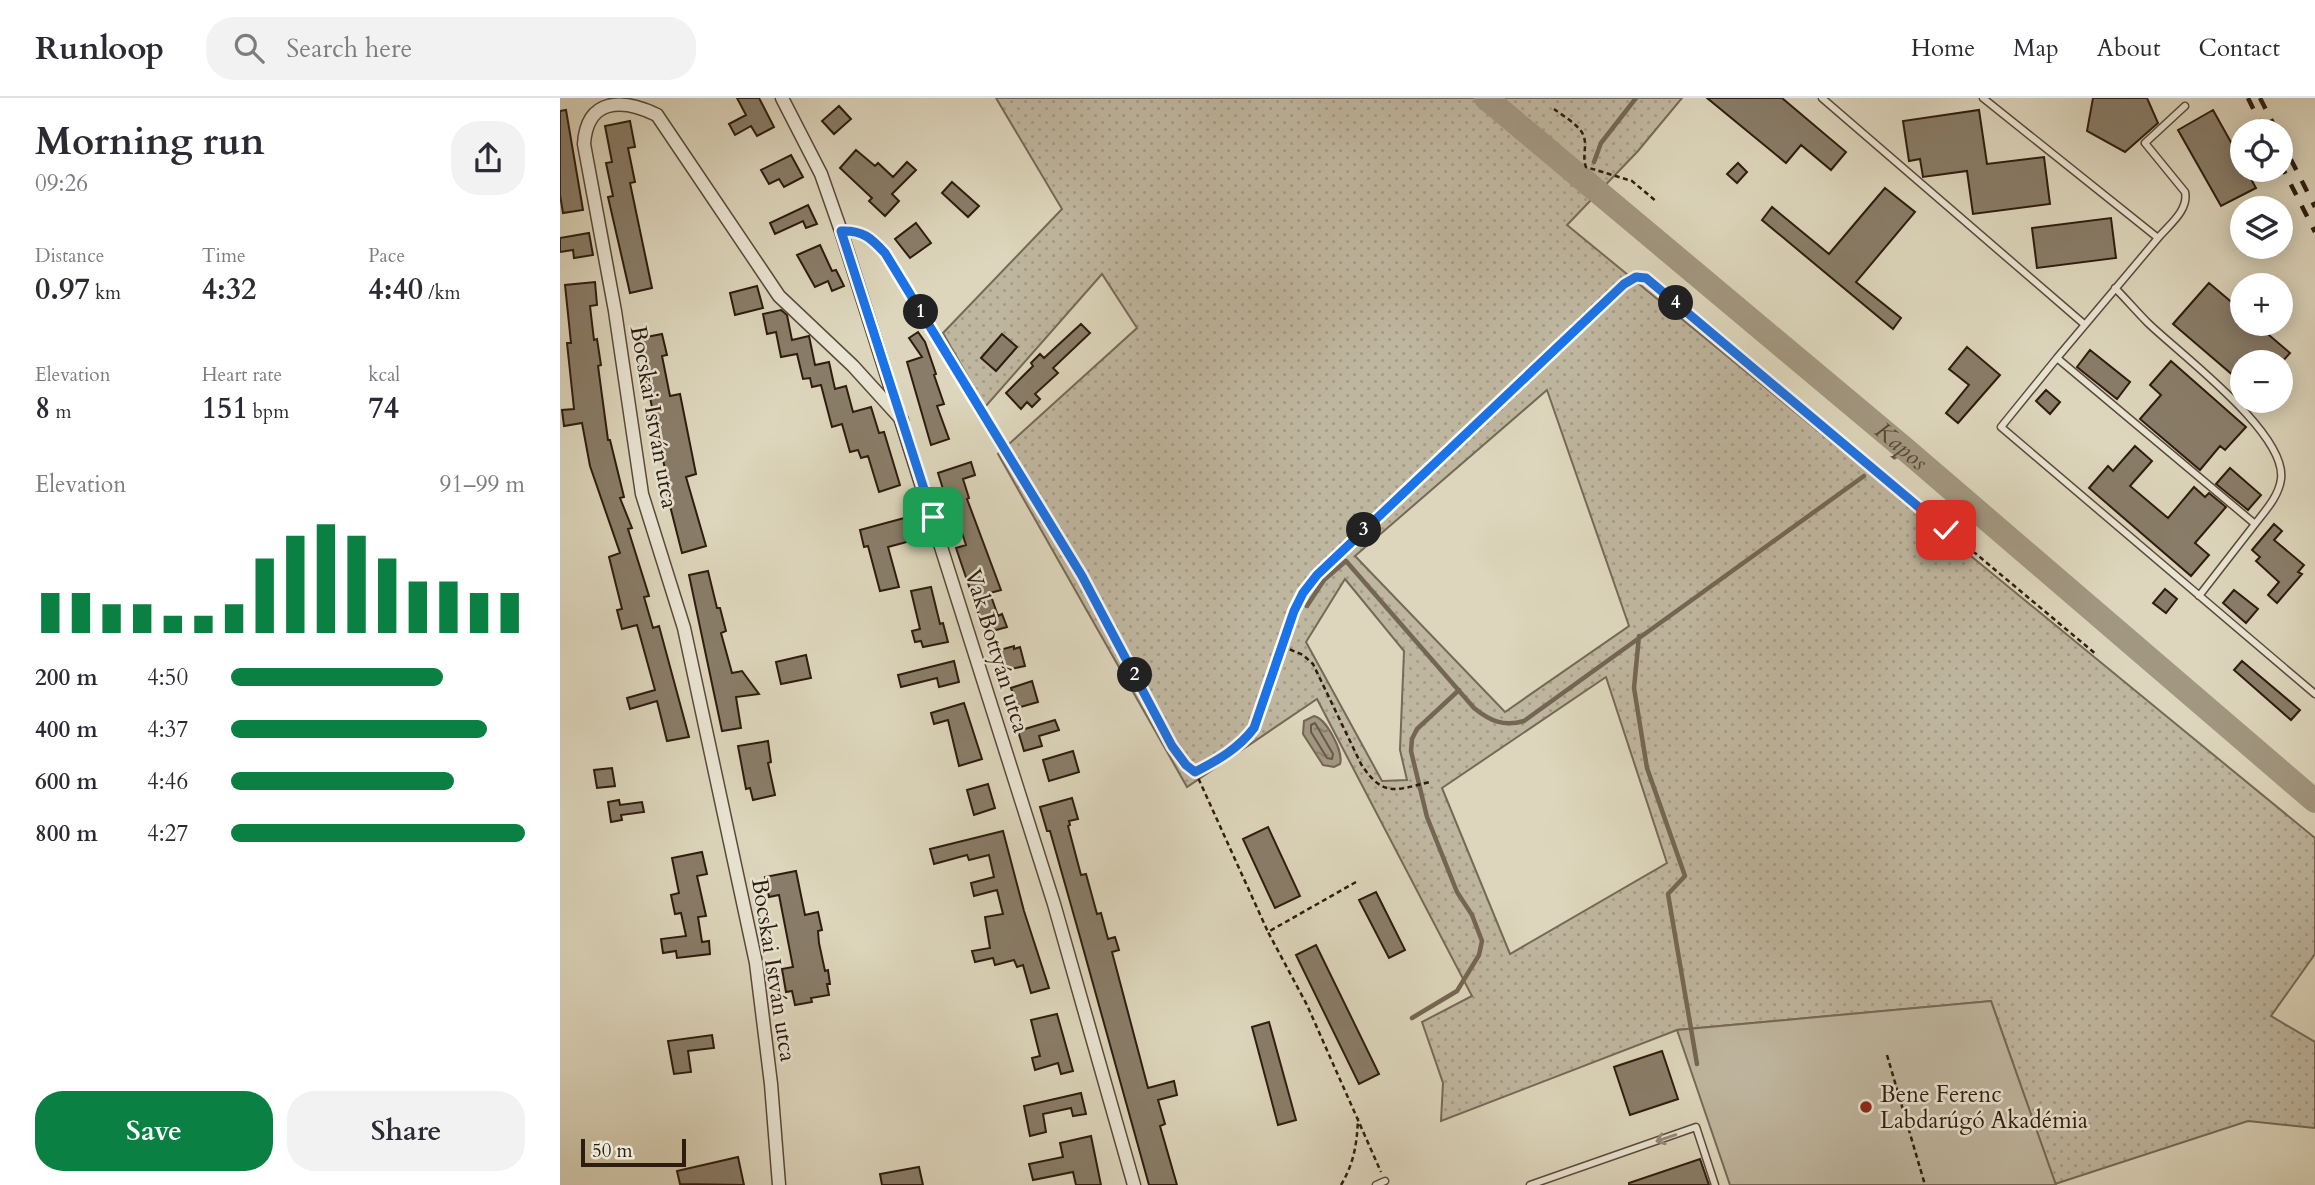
<!DOCTYPE html>
<html lang="en">
<head>
<meta charset="utf-8">
<style>
  body { margin:0; font-family:Cardo,serif; background:#f2f2f3; color:#2b2b33; height:100vh; display:flex; flex-direction:column; font-size:26px; white-space:nowrap }
  * { box-sizing:border-box; margin:0 }
  p { font-size:23px; color:#7c7c81 }
  .icon { flex:none; width:38px; height:38px; fill:none; stroke:currentColor; stroke-width:2; stroke-linecap:round; stroke-linejoin:round }
  .map { position:relative; flex:1; overflow:hidden }
  .panel { display:flex; flex-direction:column; background:#fff; width:560px }
  .panel>* { flex:none }
  .controls { position:absolute; left:1670px; top:21px; display:grid; gap:14px }
  .controls a { display:grid; place-items:center; width:63px; height:63px; border-radius:50%; background:#fff; box-shadow:0 4px 18px #0003; font-size:35px }
  .scale { position:absolute; left:21px; bottom:18px; width:105px; box-sizing:border-box; padding-left:7px; border:4px solid #2e1c0f; border-top:0; font-size:19px; line-height:24px; white-space:nowrap; color:#2e1c0f; -webkit-text-stroke:5px #e9e4d3; paint-order:stroke }
  .pin { position:absolute; display:grid; place-items:center; width:60px; height:60px; color:#fff; margin:-30px; border-radius:14px; box-shadow:0 4px 10px #0006 }
  .km { position:absolute; width:35px; height:35px; margin:-18px; border-radius:50%; background:#222; color:#fff; font-size:19px; line-height:35px; text-align:center }
  .round { display:grid; place-items:center; flex:none; width:74px; height:74px; border-radius:28px; background:#f2f2f3 }
  .headline { display:flex; align-items:center; justify-content:space-between; height:119px; padding:0 35px }
  h1 { font-size:38px; font-weight:700; line-height:52px }
  .metrics { display:grid; grid-template-columns:repeat(3,1fr); gap:10px; height:119px; padding:7px 35px }
  .metrics div { display:grid; align-content:center }
  .metrics b { font-size:30px; font-weight:700 }
  .metrics small { font-size:19px; font-weight:400 }
  .metrics p { font-size:19px }
  .chart { height:196px; padding:14px 35px }
  .chart p { display:flex; justify-content:space-between }
  .chart svg { width:100%; height:126px; margin-top:7px; stroke:#0b8043; stroke-width:6 }
  .cta { display:flex; gap:14px; margin-top:auto; padding:14px 35px }
  .cta a { flex:1; height:80px; border-radius:28px; background:#0b8043; color:#fff; font-size:28px; font-weight:700; line-height:80px; text-align:center }
  .cta a+a { background:#f2f2f3; color:#2b2b33 }
  ul { padding:0 35px; list-style:none; font-size:23px }
  li { display:grid; grid-template-columns:112px 84px 1fr; align-items:center; height:52px }
  li i { height:18px; border-radius:9px; background:#0b8043 }
  header { display:flex; align-items:center; gap:42px; box-sizing:border-box; height:98px; padding:0 35px; background:#fff; border-bottom:2px solid #e1e1e2 }
  header strong { font-size:33px }
  nav { display:flex; gap:38px; margin-inline-start:auto; font-size:24px }
  .search { width:490px; height:63px; background:#f2f2f3; display:flex; align-items:center; gap:18px; box-sizing:border-box; padding:0 24px; border-radius:28px; color:#7c7c81; font-size:26px }
  main { display:flex; flex:1; min-height:0 }
  .map>svg:first-child { display:block }
</style>
</head>
<body>
<header>
<strong>Runloop</strong>
<div class="search"><svg class="icon" aria-label="search" viewBox="0 0 24 24"><circle cx="10" cy="10" r="6"/><path d="M15 15l6 6"/></svg>Search here</div>
<nav><a>Home</a><a>Map</a><a>About</a><a>Contact</a></nav>
</header>
<main>
<section class="panel">
<div class="headline"><div><h1>Morning run</h1><p>09:26</p></div><a class="round"><svg class="icon" aria-label="share" viewBox="0 0 24 24"><path d="M12 15V3M7 8l5-5 5 5M5 13v7h14v-7"/></svg></a></div>
<div class="metrics">
<div><p>Distance</p><b>0.97<small> km</small></b></div>
<div><p>Time</p><b>4:32</b></div>
<div><p>Pace</p><b>4:40<small> /km</small></b></div>
</div>
<div class="metrics">
<div><p>Elevation</p><b>8<small> m</small></b></div>
<div><p>Heart rate</p><b>151<small> bpm</small></b></div>
<div><p>kcal</p><b>74</b></div>
</div>
<div class="chart"><p><span>Elevation</span>91–99 m</p>
<svg viewBox="0 0 160 44" preserveAspectRatio="none"><path d="M5 44V30M15 44V30M25 44V34M35 44V34M45 44V38M55 44V38M65 44V34M75 44V18M85 44V10M95 44V6M105 44V10M115 44V18M125 44V26M135 44V26M145 44V30M155 44V30"/></svg>
</div>
<ul>
<li><b>200 m</b>4:50<i style="width:72%"></i></li>
<li><b>400 m</b>4:37<i style="width:87%"></i></li>
<li><b>600 m</b>4:46<i style="width:76%"></i></li>
<li><b>800 m</b>4:27<i style="width:100%"></i></li>
</ul>
<div class="cta"><a>Save</a><a>Share</a></div>
</section>
<div class="map">
<svg width="1755" height="1087" viewBox="0 0 1755 1087">
  <defs>
    <pattern id="green-dots" width="8" height="8" patternUnits="userSpaceOnUse" patternTransform="scale(1.75)"><rect width="8" height="8" fill="#bfb69f"/><path d="M2 2h.1M6 6h.1" fill="none" stroke="#a49c88" stroke-width="1.8" stroke-linecap="round"/></pattern>
    <pattern id="water-ripples" width="26" height="14" patternUnits="userSpaceOnUse" patternTransform="scale(1.75)"><rect width="26" height="14" fill="#a29781"/><path d="M2 4q2-2 4 0t4 0M15 11q2-2 4 0t4 0" fill="none" stroke="#847a68"/></pattern>
  </defs>
  <rect width="100%" height="100%" fill="#ddd6bc"/>
  <filter id="stains"><feTurbulence type="fractalNoise" baseFrequency=".00286" numOctaves="4"/><feColorMatrix values="0 0 0 0 .2 0 0 0 0 .09 0 0 0 0 .02 0 0 0 .5 -.17"/></filter>
  <radialGradient id="worn" r=".72"><stop offset=".6" stop-color="#630" stop-opacity="0"/><stop offset="1" stop-color="#630" stop-opacity=".3"/></radialGradient>
  <path fill="url(#green-dots)" stroke="#766957" stroke-width="2" fill-rule="evenodd" d="M 436,0 L 1122,0 L 1078,53 L 1007,127 L 1755,740 L 1755,856 L 1711,918 L 1755,944 L 1755,1030 L 1688,1023 L 1495,1086 L 1431,903 L 1117,932 L 881,1023 L 883,985 L 862,924 L 912,898 L 757,601 L 627,689 L 438,356 L 577,230 L 542,176 L 425,309 L 383,235 L 502,111 ZM 987,292 L 1069,528 L 945,614 L 795,458 ZM 785,481 L 844,553 L 840,652 L 847,682 L 822,683 L 746,544 ZM 1046,579 L 1107,765 L 950,856 L 882,690 Z"/>
  <path fill="#bfb69f" stroke="#766957" stroke-width="2" d="M 1431,903 L 1496,1087 L 1170,1087 L 1117,932 Z"/>
  <path fill="url(#water-ripples)" stroke="#746653" stroke-width="2" d="M 754,618 C 766,620 784,654 780,666 L 774,669 L 763,667 L 743,636 L 744,623 Z"/>
  <g fill="none" stroke-linecap="round" stroke-linejoin="round">
    <path stroke="#685a48" stroke-width="2" d="M 755,625 L 773,656 L 772,661 L 767,660 L 751,634 L 751,627 Z"/>
    <path stroke="#746653" stroke-width="4.5" d="M 1034,64 L 1041,45 L 1076,0
      M 1025,84 L 1030,77
      M 1335,359 L 1345,351
      M 747,508 L 764,482 L 786,463 L 914,610 C 930,623 944,629 964,623 L 1304,378
      M 1079,538 L 1074,590 L 1087,670 L 1125,778 L 1108,796 L 1137,966
      M 852,920 L 897,893 L 919,857 L 922,843 L 912,817 L 897,794 L 867,719 L 851,653 L 852,641 L 857,631 L 899,592"/>
    <path stroke="#a29781" stroke-width="24" id="s1" d="M 926,0 L 1345,351 L 1755,703"/>
  </g>
  <path fill="#897d69" stroke="#2e1c0f" stroke-width="2" d="M 177,0 L 199,0 L 214,29 L 197,38 L 191,28 L 175,37 L 169,26 L 186,17 Z
    M 1147,0 L 1222,0 L 1286,54 L 1271,72 L 1241,47 L 1226,65 Z
    M 1533,0 L 1587,0 L 1598,25 L 1565,54 L 1527,33 Z
    M 279,8 L 291,21 L 274,36 L 262,23 Z
    M 6,12 L 23,112 L 3,115 L 0,97 L 0,13 Z
    M 1419,12 L 1427,66 L 1484,59 L 1490,106 L 1413,116 L 1407,73 L 1363,79 L 1360,61 L 1349,63 L 1343,23 Z
    M 1653,12 L 1682,64 L 1682,72 L 1686,72 L 1696,90 L 1661,108 L 1618,32 Z
    M 70,23 L 75,49 L 68,50 L 75,84 L 70,85 L 92,190 L 70,195 L 48,99 L 53,98 L 46,65 L 52,64 L 45,28 Z
    M 296,52 L 315,68 L 318,65 L 333,79 L 347,64 L 356,72 L 332,96 L 339,103 L 325,118 L 309,103 L 312,100 L 280,70 Z
    M 231,57 L 243,79 L 224,89 L 219,81 L 209,86 L 201,72 Z
    M 1178,65 L 1187,74 L 1177,85 L 1167,76 Z
    M 392,84 L 419,108 L 408,119 L 382,95 Z
    M 1325,90 L 1355,114 L 1296,184 L 1341,220 L 1333,231 L 1202,122 L 1212,109 L 1269,156 Z
    M 248,107 L 257,126 L 246,130 L 243,123 L 215,136 L 210,125 Z
    M 1551,120 L 1556,160 L 1477,170 L 1472,130 Z
    M 356,125 L 371,145 L 350,160 L 335,141 Z
    M 29,135 L 33,157 L 14,160 L 13,152 L 0,154 L 0,140 Z
    M 260,147 L 272,173 L 276,172 L 284,188 L 272,193 L 268,183 L 255,189 L 237,157 Z
    M 35,184 L 37,207 L 30,208 L 34,242 L 37,241 L 41,267 L 38,268 L 48,342 L 50,342 L 64,399 L 60,400 L 72,430 L 68,431 L 89,498 L 84,499 L 93,530 L 99,528 L 129,639 L 107,643 L 97,603 L 70,611 L 67,600 L 95,592 L 77,527 L 62,531 L 57,512 L 62,511 L 49,459 L 60,455 L 30,368 L 22,325 L 4,328 L 2,312 L 14,311 L 7,245 L 11,245 L 5,187 Z
    M 1649,185 L 1682,213 L 1682,226 L 1696,226 L 1730,255 L 1722,264 L 1682,264 L 1682,285 L 1613,226 Z
    M 197,188 L 203,210 L 175,217 L 170,195 Z
    M 221,212 L 227,217 L 232,242 L 249,238 L 255,267 L 269,264 L 275,291 L 286,288 L 293,314 L 311,309 L 319,335 L 324,334 L 340,387 L 319,394 L 308,358 L 301,360 L 298,352 L 290,354 L 282,326 L 272,329 L 261,287 L 252,289 L 250,280 L 243,281 L 237,256 L 221,259 L 216,234 L 207,236 L 203,216 Z
    M 521,226 L 530,235 L 493,270 L 498,275 L 475,296 L 480,301 L 472,309 L 467,304 L 461,311 L 446,295 L 473,268 L 471,265 L 480,256 L 484,260 Z
    M 358,234 L 365,244 L 376,276 L 374,277 L 384,306 L 377,308 L 389,341 L 371,347 L 347,264 L 362,259 L 349,240 Z
    M 102,236 L 107,257 L 102,258 L 110,298 L 120,296 L 136,376 L 126,379 L 146,448 L 122,455 L 107,396 L 110,395 L 84,271 L 87,270 L 81,240 Z
    M 442,236 L 457,249 L 436,273 L 421,260 Z
    M 1407,249 L 1440,277 L 1398,325 L 1386,315 L 1409,287 L 1389,271 Z
    M 1530,252 L 1570,284 L 1557,301 L 1517,269 Z
    M 1611,263 L 1686,329 L 1665,352 L 1660,348 L 1640,372 L 1580,321 L 1601,297 L 1590,287 Z
    M 1486,292 L 1500,304 L 1490,316 L 1476,303 Z
    M 1575,348 L 1592,363 L 1570,388 L 1608,420 L 1634,389 L 1645,399 L 1649,395 L 1666,409 L 1635,445 L 1649,457 L 1631,478 L 1529,390 L 1548,368 L 1553,373 Z
    M 411,364 L 415,377 L 403,381 L 409,400 L 407,401 L 441,492 L 430,495 L 438,518 L 442,516 L 447,529 L 425,535 L 396,450 L 406,447 L 392,405 L 388,407 L 378,375 Z
    M 1670,370 L 1701,397 L 1688,412 L 1656,386 Z
    M 348,419 L 354,442 L 328,449 L 339,489 L 320,493 L 308,448 L 304,449 L 300,432 Z
    M 1714,426 L 1722,433 L 1714,442 L 1744,467 L 1738,474 L 1742,476 L 1717,505 L 1708,497 L 1719,484 L 1696,463 L 1700,459 L 1692,452 Z
    M 148,473 L 157,510 L 160,510 L 166,533 L 161,535 L 172,575 L 182,573 L 199,596 L 176,599 L 181,630 L 162,633 L 129,477 Z
    M 371,489 L 380,526 L 383,525 L 388,544 L 363,549 L 361,543 L 355,544 L 352,533 L 360,531 L 351,493 Z
    M 1605,491 L 1617,501 L 1606,515 L 1593,505 Z
    M 1674,492 L 1698,511 L 1686,525 L 1663,505 Z
    M 454,548 L 454,551 L 460,549 L 465,568 L 446,572 L 440,552 Z
    M 246,557 L 251,580 L 221,586 L 216,564 Z
    M 394,563 L 399,584 L 379,589 L 377,580 L 341,589 L 338,577 Z
    M 1682,563 L 1740,612 L 1731,622 L 1674,572 Z
    M 472,583 L 478,604 L 457,610 L 451,590 Z
    M 404,605 L 422,661 L 399,668 L 388,622 L 374,626 L 371,615 Z
    M 495,622 L 499,632 L 479,638 L 482,648 L 464,653 L 458,633 Z
    M 208,643 L 211,664 L 208,665 L 215,697 L 193,702 L 190,690 L 186,691 L 178,648 Z
    M 513,653 L 519,674 L 489,683 L 483,662 Z
    M 52,670 L 55,688 L 37,690 L 34,672 Z
    M 428,686 L 435,710 L 414,717 L 407,692 Z
    M 512,700 L 518,721 L 509,723 L 510,727 L 508,728 L 521,777 L 526,776 L 537,816 L 541,815 L 548,841 L 555,839 L 559,852 L 552,854 L 588,990 L 614,983 L 617,997 L 598,1002 L 605,1026 L 600,1028 L 617,1087 L 589,1087 L 520,839 L 490,733 L 487,733 L 480,709 Z
    M 59,702 L 60,707 L 82,704 L 84,714 L 61,717 L 62,722 L 51,724 L 48,704 Z
    M 708,729 L 740,798 L 715,810 L 683,741 Z
    M 443,733 L 464,813 L 489,890 L 471,895 L 463,867 L 457,869 L 454,862 L 435,867 L 433,860 L 415,864 L 412,853 L 430,850 L 425,819 L 443,816 L 437,792 L 414,798 L 411,785 L 434,779 L 429,757 L 409,762 L 407,757 L 374,766 L 370,751 Z
    M 142,754 L 147,776 L 137,778 L 146,818 L 138,819 L 142,844 L 149,843 L 150,856 L 117,860 L 116,853 L 103,855 L 101,841 L 126,838 L 121,815 L 115,816 L 111,797 L 119,795 L 112,760 Z
    M 236,773 L 245,817 L 258,814 L 262,832 L 258,833 L 259,845 L 265,873 L 268,872 L 270,886 L 267,886 L 269,897 L 251,900 L 252,904 L 235,907 L 232,893 L 226,894 L 222,871 L 233,869 L 219,797 L 209,799 L 205,779 Z
    M 816,794 L 845,852 L 829,860 L 799,802 Z
    M 756,847 L 819,976 L 799,986 L 736,857 Z
    M 497,916 L 513,973 L 501,976 L 498,965 L 475,972 L 472,960 L 480,958 L 471,922 Z
    M 709,924 L 736,1022 L 718,1027 L 692,929 Z
    M 152,937 L 154,950 L 128,953 L 131,974 L 114,976 L 108,943 Z
    M 1102,953 L 1118,1001 L 1070,1017 L 1054,969 Z
    M 521,995 L 526,1016 L 513,1018 L 511,1010 L 483,1016 L 486,1034 L 470,1038 L 464,1008 Z
    M 531,1038 L 541,1087 L 516,1087 L 513,1074 L 473,1082 L 469,1066 L 503,1059 L 500,1045 Z
    M 178,1059 L 184,1087 L 120,1086 L 117,1073 Z
    M 1140,1061 L 1149,1087 L 1069,1087 L 1069,1085 Z
    M 359,1069 L 363,1087 L 322,1087 L 320,1076 Z"/>
  <g fill="none" stroke-linecap="round" stroke-linejoin="round">
    <g stroke="#5a4a3a" stroke-width="9">
      <path id="lane" d="M 1262,0 L 1524,226
        M 1423,0 L 1598,140 L 1497,260
        M 282,133 C 305,131 311,139 325,155 L 435,336
        M 1598,140 C 1609,127 1629,112 1625,94 L 1585,45 L 1625,8
        M 1555,190 C 1566,201 1577,214 1588,225 C 1620,256 1727,335 1721,381 C 1719,398 1705,413 1695,426
        M 1639,498 L 1695,426 L 1497,260 L 1441,329 L 1755,596
        M 816,1087 L 825,1083
        M 970,1087 L 1136,1029 L 1155,1087"/>
    </g>
    <g stroke="#5a4a3a" stroke-width="15">
      <path id="street" d="M 222,0 L 261,76 L 281,133 L 494,806 L 574,1087
        M 219,1087 L 211,986 L 196,865 L 124,530 L 82,396 L 55,213 L 24,46 C 27,0 62,0 97,17 L 219,198 L 293,268 L 342,322"/>
    </g>
    <path stroke="#2e1c0f" stroke-width="2.5" stroke-dasharray="5 3.5" stroke-linecap="butt" d="M 994,11 C 1003,18 1021,28 1024,39 C 1027,49 1022,59 1026,69 L 1072,83 L 1097,104
      M 441,345 L 522,478 L 612,648 L 626,667 L 635,673 L 708,834
      M 722,548 L 743,557 L 753,566 L 801,666 C 823,700 836,692 870,684
      M 635,673 C 658,662 678,651 694,630 L 734,513 L 743,495 L 757,477 L 1064,186 L 1076,179 L 1086,180 L 1537,557
      M 796,784 L 708,834 L 747,907 L 821,1074
      M 1327,957 L 1365,1087
      M 781,1087 C 794,1065 797,1046 798,1020"/>
    <use href="#lane" stroke="#e9e4d3" stroke-width="6"/>
    <use href="#street" stroke="#e9e4d3" stroke-width="12"/>
    <path stroke="#2e1c0f" stroke-width="4.5" stroke-dasharray="12 12" stroke-linecap="butt" d="M 1688,0 L 1704,33
      M 1700,0 L 1717,33
      M 1720,40 L 1755,109
      M 1720,65 L 1755,134"/>
  </g>
  <defs><path id="oneway-shaft" d="M-6 0H5M1.5-3L5.5 0L1.5 3" fill="none" stroke-width="1.6" stroke-linecap="round" stroke-linejoin="round" transform="scale(1.75)"/></defs>
  <use stroke="#958a7b" href="#oneway-shaft" transform="translate(1106 1040) rotate(161)"/>
  <g fill="none" stroke-linecap="round" stroke-linejoin="round">
    <g stroke="#fff" stroke-width="14">
      <path id="route" d="M 373,419 L 281,133 C 303,132 311,140 325,155 L 522,478 L 612,648 L 626,667 L 635,674 C 658,662 678,651 694,630 L 734,513 L 743,495 L 757,477 L 1064,186 L 1076,179 L 1086,180 L 1386,432"/>
    </g>
    <use href="#route" stroke="#1a73e8" stroke-width="9"/>
  </g>
  <circle fill="#8f2418" stroke="#e9e4d3" stroke-width="2.5" cx="1306" cy="1009" r="7"/>
  <g text-anchor="middle" dominant-baseline="central" stroke-width="5" stroke-linejoin="round" paint-order="stroke">
    <g font-size="23" fill="#2e1c0f" stroke="#e9e4d3">
      <text transform="translate(94 319) rotate(80)">Bocskai István utca</text>
      <text transform="translate(437 553) rotate(73)">Vak Bottyán utca</text>
      <text transform="translate(214 872) rotate(81)">Bocskai István utca</text>
    </g>
    <g font-size="23" fill="#2e1c0f" stroke="#e9e4d3" text-anchor="start">
      <text x="1320" y="996">Bene Ferenc<tspan x="1320" dy="26">Labdarúgó Akadémia</tspan></text>
    </g>
    <g font-size="24" font-style="italic" fill="#574737" stroke="#e9e4d3">
      <text stroke="none"><textPath href="#s1" startOffset="542">Kapos</textPath></text>
    </g>
  </g>
  <rect width="100%" height="100%" filter="url(#stains)"/>
  <rect width="100%" height="100%" fill="url(#worn)"/>
</svg>
<div class="controls">
<a><svg class="icon" aria-label="locate" viewBox="0 0 24 24"><circle cx="12" cy="12" r="6"/><path d="M12 2v4M12 18v4M2 12h4M18 12h4"/></svg></a>
<a><svg class="icon" aria-label="layers" viewBox="0 0 24 24"><path d="M12 4l9 5-9 5-9-5zM3 14l9 5 9-5"/></svg></a>
<a>+</a>
<a>−</a>
</div>
<div class="scale">50 m</div>
<div class="pin" style="left:373px;top:419px;background:#1e9e55"><svg class="icon" aria-label="arrive" viewBox="0 0 24 24"><path d="M6 21V4h12l-3 4 3 4H6"/></svg></div>
<div class="pin" style="left:1386px;top:432px;background:#d93025"><svg class="icon" aria-label="check" viewBox="0 0 24 24"><path d="M5 12l5 5 9-10"/></svg></div>
<b class="km" style="left:361px;top:214px">1</b>
<b class="km" style="left:575px;top:577px">2</b>
<b class="km" style="left:804px;top:432px">3</b>
<b class="km" style="left:1116px;top:205px">4</b>
</div>
</main>
</body>
</html>
